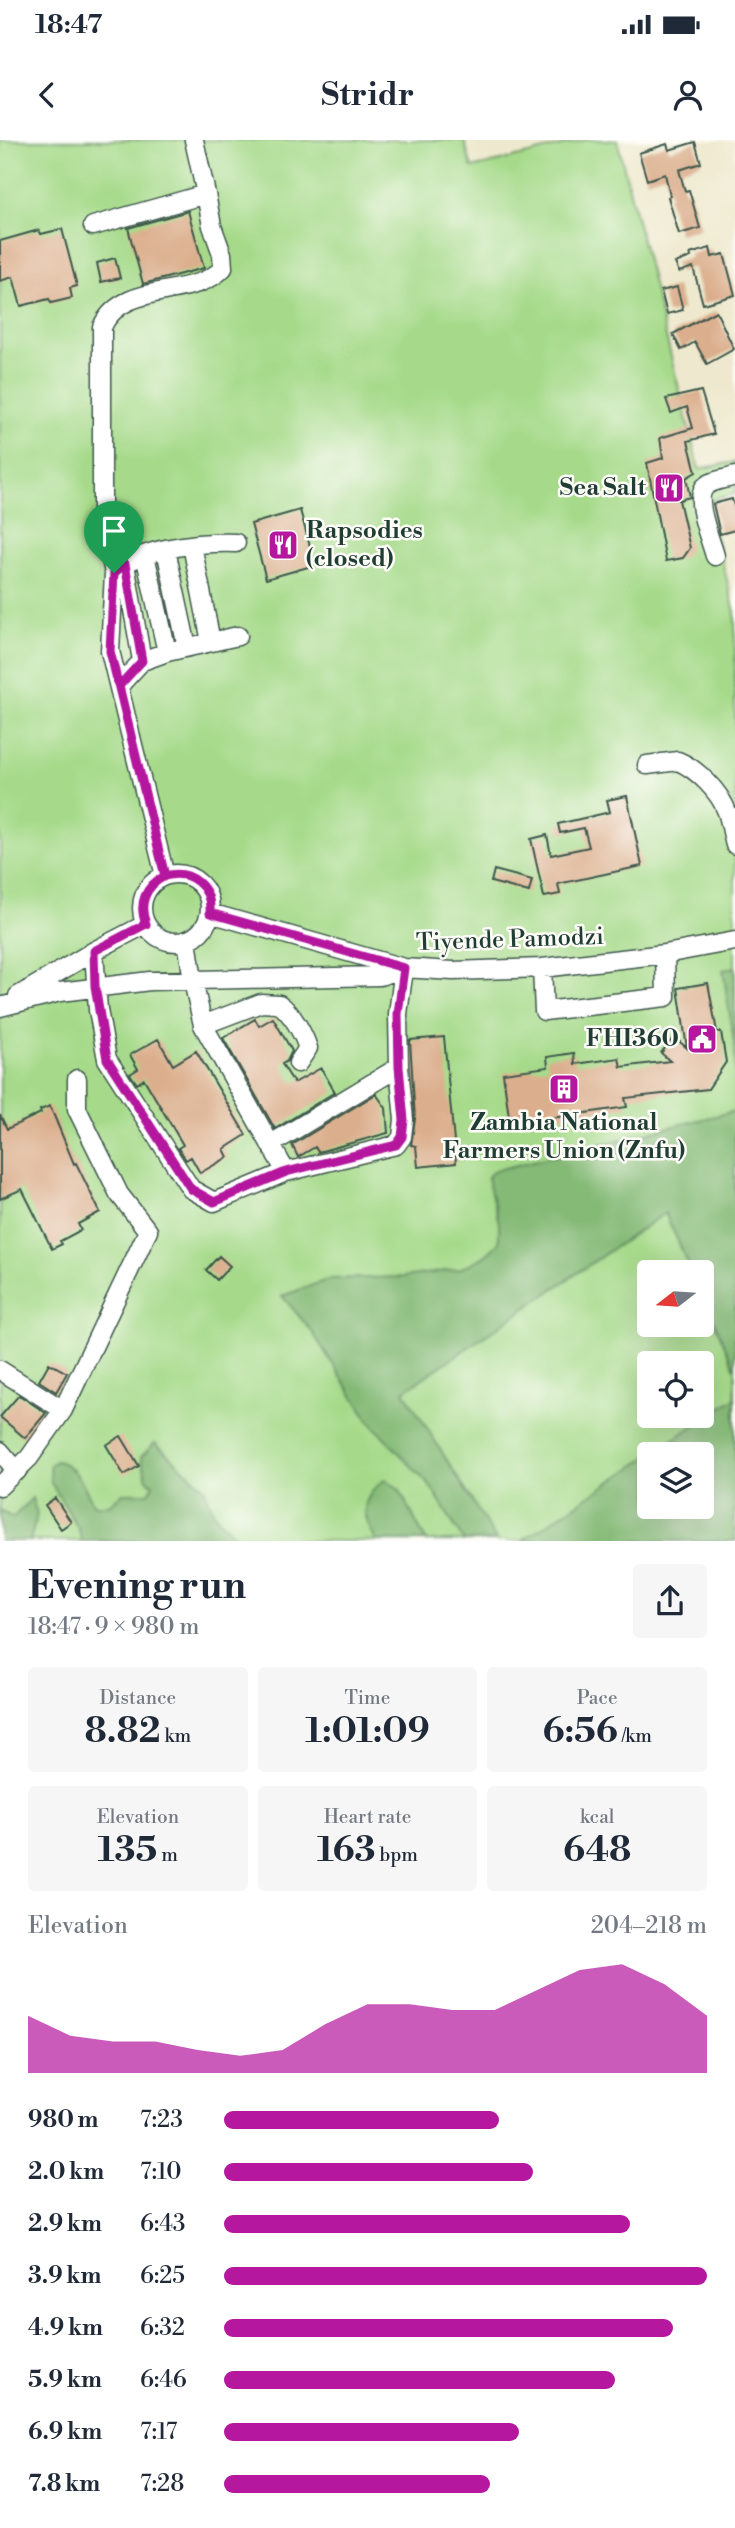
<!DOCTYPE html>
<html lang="en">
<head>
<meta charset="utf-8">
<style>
  body { margin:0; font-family:"Libre Bodoni",serif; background:#f6f6f7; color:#1f2937; height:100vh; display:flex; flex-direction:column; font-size:26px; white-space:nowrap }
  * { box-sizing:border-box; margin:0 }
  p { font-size:23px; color:#747a83 }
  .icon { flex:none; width:38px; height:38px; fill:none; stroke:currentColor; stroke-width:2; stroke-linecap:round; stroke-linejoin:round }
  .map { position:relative; height:1401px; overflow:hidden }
  .drawer { display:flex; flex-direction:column; background:#fff; flex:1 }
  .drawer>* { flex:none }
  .needle { width:46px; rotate:253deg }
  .buttons { position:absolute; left:637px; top:1120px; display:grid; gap:14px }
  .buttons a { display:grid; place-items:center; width:77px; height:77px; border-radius:7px; background:#fff; box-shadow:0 7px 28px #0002; font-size:35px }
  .pin { position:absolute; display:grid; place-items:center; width:60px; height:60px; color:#fff; margin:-72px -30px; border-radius:50% 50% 50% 0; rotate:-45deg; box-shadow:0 0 7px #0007 }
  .pin .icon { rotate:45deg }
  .round { display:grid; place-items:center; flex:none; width:74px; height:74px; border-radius:7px; background:#f6f6f7 }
  .overview { display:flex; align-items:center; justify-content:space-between; height:119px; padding:0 28px }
  h1 { font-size:38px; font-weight:700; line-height:52px }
  .stats { display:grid; grid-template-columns:repeat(3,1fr); gap:10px; height:119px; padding:7px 28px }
  .stats div { display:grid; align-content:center; border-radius:7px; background:#f6f6f7; text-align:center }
  .stats b { font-size:35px; font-weight:700 }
  .stats small { font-size:19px; font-weight:400 }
  .stats p { font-size:19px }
  .chart { height:196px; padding:14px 28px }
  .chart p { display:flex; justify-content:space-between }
  .chart svg { width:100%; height:126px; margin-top:7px; fill:#b5179e; opacity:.7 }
  ul { padding:0 28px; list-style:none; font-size:23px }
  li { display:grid; grid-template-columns:112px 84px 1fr; align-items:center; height:52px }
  li i { height:18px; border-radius:9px; background:#b5179e }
  .status { display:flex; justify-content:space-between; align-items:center; height:49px; padding:0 35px; background:#fff; direction:ltr }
  .status svg { height:19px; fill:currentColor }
  header { display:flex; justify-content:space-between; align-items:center; height:91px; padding:0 28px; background:#fff; font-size:32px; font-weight:700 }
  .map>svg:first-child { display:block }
</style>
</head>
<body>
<div class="status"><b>18:47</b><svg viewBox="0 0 49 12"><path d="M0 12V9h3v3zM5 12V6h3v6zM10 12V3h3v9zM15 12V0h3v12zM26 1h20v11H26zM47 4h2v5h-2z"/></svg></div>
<header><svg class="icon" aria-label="back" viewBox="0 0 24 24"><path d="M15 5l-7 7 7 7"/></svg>Stridr<svg class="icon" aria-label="person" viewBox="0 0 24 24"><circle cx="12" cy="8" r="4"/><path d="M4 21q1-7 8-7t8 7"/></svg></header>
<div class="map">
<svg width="735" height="1401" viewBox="0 0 735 1401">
  <rect width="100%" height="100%" fill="#fdfcf7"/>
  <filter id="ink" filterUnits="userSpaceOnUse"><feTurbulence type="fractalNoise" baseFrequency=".0143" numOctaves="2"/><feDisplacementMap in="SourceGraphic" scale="14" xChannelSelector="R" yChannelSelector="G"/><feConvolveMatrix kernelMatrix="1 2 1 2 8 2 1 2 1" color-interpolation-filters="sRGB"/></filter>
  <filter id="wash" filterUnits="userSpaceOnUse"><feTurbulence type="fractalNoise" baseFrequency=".00686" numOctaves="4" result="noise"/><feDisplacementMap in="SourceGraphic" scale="28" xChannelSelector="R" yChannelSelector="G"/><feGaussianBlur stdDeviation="1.57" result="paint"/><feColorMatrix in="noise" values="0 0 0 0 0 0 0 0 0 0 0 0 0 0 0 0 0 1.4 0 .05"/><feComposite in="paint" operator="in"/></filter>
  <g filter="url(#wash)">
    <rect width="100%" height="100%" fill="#eee9ce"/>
    <path fill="#a6da8a" stroke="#628c5f" stroke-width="2" fill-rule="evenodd" d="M 0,0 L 464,0 L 472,28 L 585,0 L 617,0 L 699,329 L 735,322 L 735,354 L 707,361 L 735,472 L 735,1401 L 0,1401 ZM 649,1132 L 702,1132 L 702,1185 L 649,1185 ZM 649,1223 L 702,1223 L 702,1276 L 649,1276 ZM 649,1314 L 702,1314 L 702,1367 L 649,1367 Z"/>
    <path fill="#84ba76" stroke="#527c55" stroke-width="2" d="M 735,827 L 735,909 L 723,830 Z
      M 735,971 L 735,1229 L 702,1154 L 702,1132 L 692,1132 L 665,1073 L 404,1251 L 497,1401 L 464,1401 L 430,1346 L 370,1282 L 311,1190 L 282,1156 L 330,1139 L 403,1137 L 460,1129 L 485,1116 L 499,1103 L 499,1083 L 487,1038 L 493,1031 Z
      M 735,1258 L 735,1401 L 522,1401 L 649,1316 L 649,1367 L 702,1367 L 702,1314 L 651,1314 Z
      M 155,1303 L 204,1347 L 214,1374 L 233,1395 L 251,1401 L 82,1401 L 78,1388 L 51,1343 L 49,1326 L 56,1321 C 77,1325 84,1348 94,1365 L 109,1365 L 123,1353 L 149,1353 L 153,1345 L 147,1339 L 141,1317 Z
      M 385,1339 L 399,1349 L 426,1401 L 376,1401 C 361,1373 359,1360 385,1339 Z
      M 32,1358 L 37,1374 L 30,1401 L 0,1401 L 0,1371 L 13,1378 Z"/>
    <g id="blocks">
      <path fill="#dbaf8d" d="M 695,2 L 701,23 L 679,30 L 685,51 L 689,50 L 700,88 L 679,94 L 668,57 L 670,56 L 665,34 L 647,40 L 639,13 L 667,4 L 669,10 Z
        M 188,71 L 204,128 L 143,144 L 128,88 Z
        M 62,89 L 77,146 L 70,148 L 72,158 L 51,163 L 49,159 L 21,166 L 13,137 L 0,141 L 0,101 L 39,90 L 41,94 Z
        M 710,108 L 712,117 L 724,114 L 735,155 L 703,164 L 693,127 L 679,132 L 675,123 L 691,117 L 690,114 Z
        M 115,118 L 120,138 L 101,142 L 97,123 Z
        M 677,147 L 683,170 L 667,174 L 661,151 Z
        M 716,171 L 734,209 L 707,224 L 695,202 L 681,210 L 673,194 Z
        M 701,251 L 714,294 L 688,301 L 696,332 L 686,338 L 690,357 L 679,360 L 690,408 L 683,418 L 666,421 L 647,323 L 663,318 L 660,298 L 693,288 L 687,267 L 671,273 L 666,259 Z
        M 732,359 L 735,369 L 735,390 L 720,394 L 713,364 Z
        M 300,370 L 315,425 L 266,439 L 251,384 Z
        M 627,656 L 642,726 L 558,744 L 560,754 L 544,757 L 531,699 L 547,695 L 551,715 L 589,707 L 584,688 L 560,693 L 558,684 L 610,672 L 607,660 Z
        M 494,730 L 532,740 L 529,752 L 491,742 Z
        M 708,843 L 717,892 L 721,892 L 726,922 L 708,949 L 625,958 L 627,967 L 510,984 L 503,933 L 548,927 L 547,917 L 574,913 L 575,924 L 619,918 L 621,927 L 670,921 L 661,913 L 674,897 L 687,908 L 678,848 Z
        M 273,878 L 292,911 L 287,921 L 282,924 L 294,943 L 321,928 L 335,952 L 275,989 L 223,898 L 255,879 L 259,886 Z
        M 444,897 L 456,1023 L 418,1027 L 416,1006 L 411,1005 L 415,979 L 410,900 Z
        M 158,899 L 173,925 L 196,911 L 246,995 L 224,1009 L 228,1017 L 200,1033 L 191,1017 L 186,1020 L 178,1008 L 183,1005 L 144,939 L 137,944 L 130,934 L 138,929 L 130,915 Z
        M 376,954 L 386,968 L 388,993 L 318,1012 L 315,1007 L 298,1017 L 292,1005 Z
        M 50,966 L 74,1024 L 76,1023 L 100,1072 L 78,1084 L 81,1090 L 60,1101 L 62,1104 L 52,1109 L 22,1049 L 0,1059 L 0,975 L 7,989 L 41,973 L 40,970 Z
        M 219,1116 L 230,1126 L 217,1140 L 206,1130 Z
        M 49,1223 L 67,1233 L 56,1252 L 39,1241 Z
        M 19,1255 L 46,1273 L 25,1298 L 0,1277 Z
        M 121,1296 L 139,1326 L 124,1335 L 106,1305 Z
        M 55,1358 L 71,1382 L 61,1389 L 45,1365 Z"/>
    </g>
  </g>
  <g filter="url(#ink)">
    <use href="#blocks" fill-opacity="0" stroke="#3e574b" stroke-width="2"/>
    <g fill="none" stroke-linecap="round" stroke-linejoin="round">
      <g stroke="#3e574b" stroke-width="21">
        <path id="minor" d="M 93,86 L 206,54 L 194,0
          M 192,405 L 211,502
          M 166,410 L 187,507
          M 145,415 L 167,512
          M 715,416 C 711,400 691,356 707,345 C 714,340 727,339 735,336
          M 125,424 L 142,521
          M 114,433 L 102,376 L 102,187 C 123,140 194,160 223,128 L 222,114 L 212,86 L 206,54
          M 119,546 L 142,521 L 167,512 L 238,496
          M 647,625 L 678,621 C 697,629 720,652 727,672 C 731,683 732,694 735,705
          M142 768a34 34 0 1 1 68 0a34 34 0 1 1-68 0Z
          M 165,736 L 110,511 L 114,433 C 138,407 202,402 236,403
          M 210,773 L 404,828 L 453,831 L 542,828 L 665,814 L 735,801
          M 187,800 L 193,841 L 203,885 L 286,1032
          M 94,811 L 98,870 L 107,919 L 191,1049 L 214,1062 L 286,1032 L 396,1005 L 402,997 L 404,980 L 399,927 L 398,874 L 404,828
          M 542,828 L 544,871 L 666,857 L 665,814
          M 18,856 L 94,811 L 146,784
          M 0,867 L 60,852 L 150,841 L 380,836 L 404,828
          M 203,885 L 261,863 L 279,864 C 292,873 303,893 308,908 L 298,923
          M 271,1004 L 399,927
          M 0,1230 L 63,1270
          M 0,1311 L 17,1331
          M 0,1346 L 29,1318 L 63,1270 L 148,1091 L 119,1054 L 77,969 L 77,939"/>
      </g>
      <use href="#minor" stroke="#fff" stroke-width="18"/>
    </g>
  </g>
  <g fill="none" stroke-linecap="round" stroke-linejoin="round" filter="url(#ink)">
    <g stroke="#fff" stroke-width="14">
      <path id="route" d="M 114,433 L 110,511 L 165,736 C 145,746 138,764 146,784 L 94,811 L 95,846 L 107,919 L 191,1049 L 214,1062 L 286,1032 L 396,1005 L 402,997 L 404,980 L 399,927 L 398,874 L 404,828 L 210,773 C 212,746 190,729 165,736 L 119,546 L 142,521 L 125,424 L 114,433"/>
    </g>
    <use href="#route" stroke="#b5179e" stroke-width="9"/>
  </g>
  <defs>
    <g id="restaurant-square" transform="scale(1.575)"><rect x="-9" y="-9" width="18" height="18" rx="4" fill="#b5179e" stroke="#fdfcf7"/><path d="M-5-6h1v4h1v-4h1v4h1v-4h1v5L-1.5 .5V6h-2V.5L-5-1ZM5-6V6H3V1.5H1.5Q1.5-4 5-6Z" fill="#fff"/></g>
    <g id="civic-square" transform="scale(1.575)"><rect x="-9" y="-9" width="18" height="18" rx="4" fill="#b5179e" stroke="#fdfcf7"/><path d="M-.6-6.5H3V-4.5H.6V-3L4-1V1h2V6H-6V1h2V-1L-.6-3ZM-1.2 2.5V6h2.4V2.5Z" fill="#fff"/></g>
    <g id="building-square" transform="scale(1.575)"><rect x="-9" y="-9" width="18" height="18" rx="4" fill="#b5179e" stroke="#fdfcf7"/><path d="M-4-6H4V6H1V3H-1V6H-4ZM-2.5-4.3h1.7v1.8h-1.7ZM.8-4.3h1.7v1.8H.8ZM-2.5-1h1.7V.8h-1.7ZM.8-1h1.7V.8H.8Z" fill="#fff"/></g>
  </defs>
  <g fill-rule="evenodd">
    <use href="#restaurant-square" x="669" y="348"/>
    <use href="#restaurant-square" x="283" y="405"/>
    <use href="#civic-square" x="702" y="899"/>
    <use href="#building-square" x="564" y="949"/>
  </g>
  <g text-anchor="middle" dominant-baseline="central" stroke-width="5" stroke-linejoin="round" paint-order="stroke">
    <g font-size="24" font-weight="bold" fill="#1f3d34" stroke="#fdfcf7" text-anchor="end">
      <text x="646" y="348">Sea Salt</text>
      <text x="306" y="391" text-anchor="start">Rapsodies<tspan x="306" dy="28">(closed)</tspan></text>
      <text x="679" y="899">FHI360</text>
      <text x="564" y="983" text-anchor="middle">Zambia National<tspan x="564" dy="28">Farmers Union (Znfu)</tspan></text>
    </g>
    <g font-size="24" fill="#1f3d34" stroke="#fdfcf7">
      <text transform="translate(510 800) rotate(-2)">Tiyende Pamodzi</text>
    </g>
  </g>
</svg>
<div class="buttons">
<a><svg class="needle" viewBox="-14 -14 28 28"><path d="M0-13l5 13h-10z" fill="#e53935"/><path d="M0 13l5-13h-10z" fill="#747a83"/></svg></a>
<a><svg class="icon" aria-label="locate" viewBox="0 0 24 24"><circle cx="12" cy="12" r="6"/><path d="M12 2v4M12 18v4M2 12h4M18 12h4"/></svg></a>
<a><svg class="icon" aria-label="layers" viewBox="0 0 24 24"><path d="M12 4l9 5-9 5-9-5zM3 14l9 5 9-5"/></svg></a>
</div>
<div class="pin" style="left:114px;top:433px;background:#1e9e55"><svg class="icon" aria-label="arrive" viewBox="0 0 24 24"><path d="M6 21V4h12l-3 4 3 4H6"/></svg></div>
</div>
<section class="drawer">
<div class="overview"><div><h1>Evening run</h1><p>18:47 · 9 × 980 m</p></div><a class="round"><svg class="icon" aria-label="share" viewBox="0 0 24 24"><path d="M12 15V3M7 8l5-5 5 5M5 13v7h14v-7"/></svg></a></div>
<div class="stats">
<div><p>Distance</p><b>8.82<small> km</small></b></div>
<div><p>Time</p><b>1:01:09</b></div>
<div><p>Pace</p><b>6:56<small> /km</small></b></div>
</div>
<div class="stats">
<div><p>Elevation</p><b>135<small> m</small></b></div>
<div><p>Heart rate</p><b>163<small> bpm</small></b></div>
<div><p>kcal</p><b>648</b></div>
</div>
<div class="chart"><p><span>Elevation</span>204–218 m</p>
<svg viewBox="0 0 160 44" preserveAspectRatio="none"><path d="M0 44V24L10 31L20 33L30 33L40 36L50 38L60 36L70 27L80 20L90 20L100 22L110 22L120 15L130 8L140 6L150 13L160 24V44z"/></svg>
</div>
<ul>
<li><b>980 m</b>7:23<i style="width:57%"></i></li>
<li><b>2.0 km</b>7:10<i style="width:64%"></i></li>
<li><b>2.9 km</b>6:43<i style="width:84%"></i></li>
<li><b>3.9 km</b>6:25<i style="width:100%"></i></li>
<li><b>4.9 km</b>6:32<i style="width:93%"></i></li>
<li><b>5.9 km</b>6:46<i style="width:81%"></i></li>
<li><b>6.9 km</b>7:17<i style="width:61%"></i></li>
<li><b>7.8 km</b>7:28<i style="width:55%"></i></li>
</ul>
</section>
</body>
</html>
